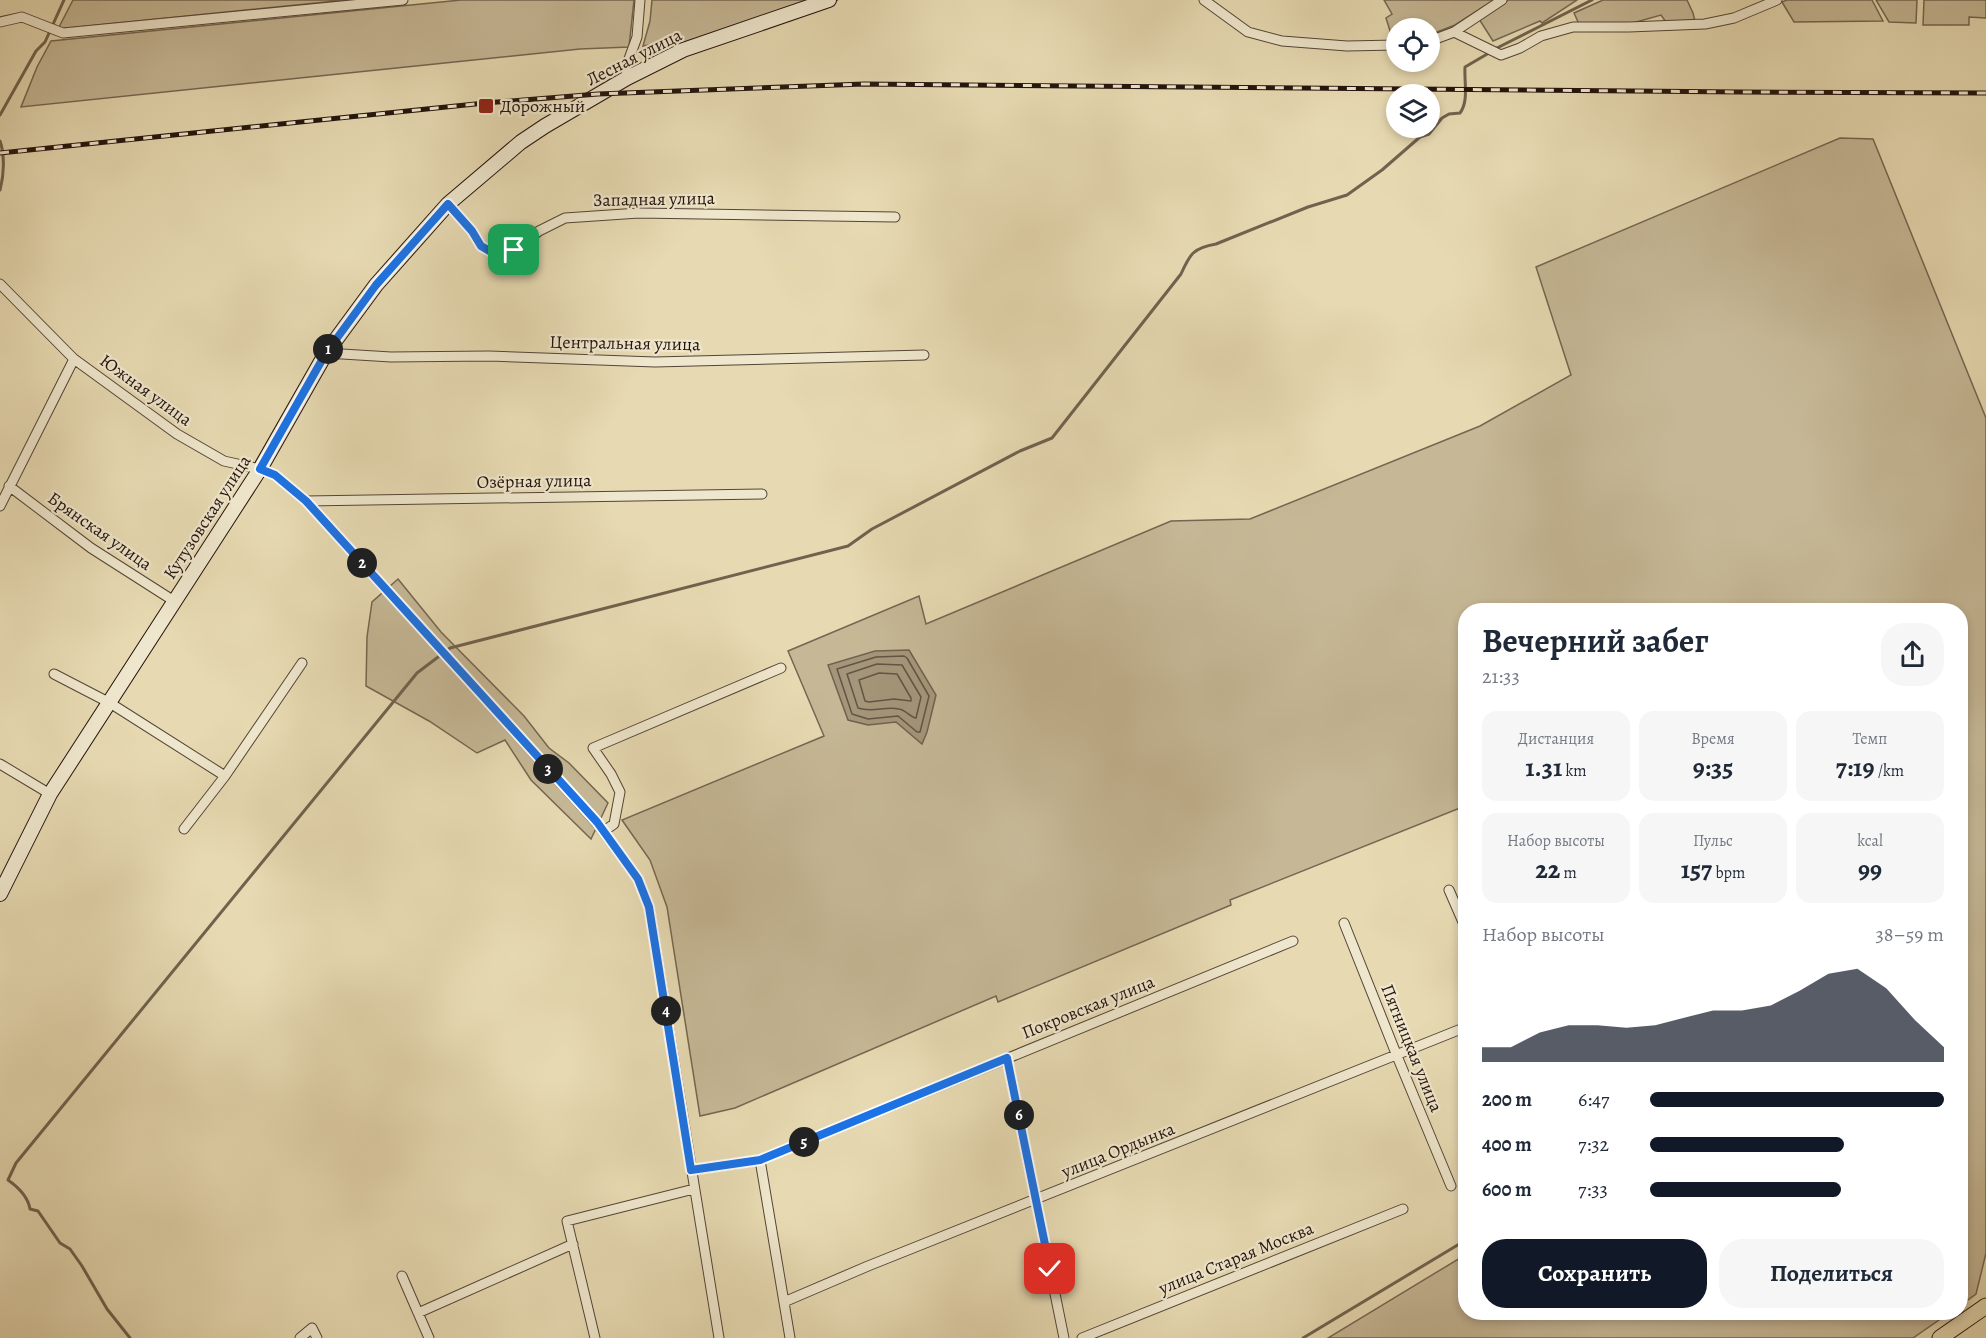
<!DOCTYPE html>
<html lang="ru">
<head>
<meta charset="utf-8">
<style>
  body { margin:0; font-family:Alegreya,serif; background:#f6f6f7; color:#1f2937; height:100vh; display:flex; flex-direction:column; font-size:22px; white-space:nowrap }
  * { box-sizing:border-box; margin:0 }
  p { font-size:20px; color:#747a83 }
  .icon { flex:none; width:33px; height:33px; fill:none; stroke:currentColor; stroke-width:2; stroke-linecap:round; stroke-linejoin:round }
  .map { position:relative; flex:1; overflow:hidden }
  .sheet { position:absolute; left:1458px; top:603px; width:510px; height:717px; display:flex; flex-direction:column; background:#fff; border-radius:24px; box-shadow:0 3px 9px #0003 }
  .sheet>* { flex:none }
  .fabs { position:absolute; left:1386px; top:18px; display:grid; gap:12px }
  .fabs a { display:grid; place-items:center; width:54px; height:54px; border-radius:50%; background:#fff; box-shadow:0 3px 9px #0003; font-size:30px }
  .pin { position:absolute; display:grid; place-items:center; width:51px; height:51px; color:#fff; margin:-26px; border-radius:12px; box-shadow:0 3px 9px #0006 }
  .km { position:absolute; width:30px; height:30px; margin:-15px; border-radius:50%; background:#222; color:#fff; font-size:16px; line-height:30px; text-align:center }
  .round { display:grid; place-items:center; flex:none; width:63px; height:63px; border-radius:24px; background:#f6f6f7 }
  .summary { display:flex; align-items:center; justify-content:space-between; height:102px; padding:0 24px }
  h1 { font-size:33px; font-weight:600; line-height:45px }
  .stats { display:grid; grid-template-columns:repeat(3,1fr); gap:9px; height:102px; padding:6px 24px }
  .stats div { display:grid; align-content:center; border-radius:15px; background:#f6f6f7; text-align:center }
  .stats b { font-size:26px; font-weight:600 }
  .stats small { font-size:16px; font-weight:400 }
  .stats p { font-size:16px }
  .chart { height:168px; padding:12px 24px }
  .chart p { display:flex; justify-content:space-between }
  .chart svg { width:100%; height:108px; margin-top:6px; fill:#111827; opacity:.7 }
  .primary-button { display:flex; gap:12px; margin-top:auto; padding:12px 24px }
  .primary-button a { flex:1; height:69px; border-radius:24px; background:#111827; color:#fff; font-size:24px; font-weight:600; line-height:69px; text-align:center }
  .primary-button a+a { background:#f6f6f7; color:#1f2937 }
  ul { padding:0 24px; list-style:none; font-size:20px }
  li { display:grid; grid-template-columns:96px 72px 1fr; align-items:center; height:45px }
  li i { height:15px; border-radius:8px; background:#111827 }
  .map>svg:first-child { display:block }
</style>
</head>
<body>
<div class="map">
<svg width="1986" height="1338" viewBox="0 0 1986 1338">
  <rect width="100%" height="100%" fill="#e7dab2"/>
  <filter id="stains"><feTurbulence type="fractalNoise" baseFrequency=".00333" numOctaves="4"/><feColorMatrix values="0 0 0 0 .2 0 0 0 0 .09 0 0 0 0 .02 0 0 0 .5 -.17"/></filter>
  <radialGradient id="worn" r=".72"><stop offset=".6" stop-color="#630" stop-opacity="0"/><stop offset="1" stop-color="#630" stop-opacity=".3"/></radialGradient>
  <path fill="#c6b896" stroke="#746652" stroke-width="1.5" d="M 73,0 L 346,0 L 58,29 Z
    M 461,0 L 634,0 L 629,47 L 580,49 L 21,107 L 37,67 L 51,41 Z
    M 652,0 L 838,0 L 791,16 L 695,43 L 662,43 L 643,46 L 650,21 Z
    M 1384,0 L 1494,0 L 1455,25 L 1432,34 L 1428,28 L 1396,28 L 1396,37 L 1391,34 L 1386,18 L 1392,14 Z
    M 1508,0 L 1577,0 L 1542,23 L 1540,21 L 1493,41 L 1479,19 Z
    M 1603,0 L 1687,0 L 1693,13 L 1695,21 L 1666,22 L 1661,15 L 1629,24 L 1579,24 L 1574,13 Z
    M 1787,0 L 1872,0 L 1883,21 L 1794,22 L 1782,2 Z
    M 1876,0 L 1917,0 L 1916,23 L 1889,22 Z
    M 1924,0 L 1986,0 L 1986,18 L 1969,17 L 1969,25 L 1923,25 Z
    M 1840,138 L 1873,139 L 1986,418 L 1986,1253 L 1976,1294 L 1961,1305 L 1960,610 L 1466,610 L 1465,806 L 1230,900 L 1231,905 L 998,1002 L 996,996 L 735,1108 L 700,1116 L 667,907 L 650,860 L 622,820 L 824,736 L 788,651 L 919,596 L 926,624 L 1171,521 L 1250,519 L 1480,426 L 1571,375 L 1536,267 Z
    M 398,579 L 441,632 L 524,716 L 549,748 L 569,763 L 608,803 L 591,839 L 531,780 L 505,740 L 477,753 L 429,721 L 366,686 L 367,637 L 372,602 Z
    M 1465,1255 L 1466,1312 L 1949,1313 L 1913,1338 L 1328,1338 Z"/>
  <path fill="#a4967a" stroke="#70624e" stroke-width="1.5" d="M 909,650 L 936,695 L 927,732 L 922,744 L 896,722 L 868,725 L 848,720 L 828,665 L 875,651 Z"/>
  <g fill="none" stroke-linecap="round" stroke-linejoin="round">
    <path stroke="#645444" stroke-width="1.5" d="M 876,657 L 904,656 L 907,658 L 929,696 L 920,732 L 917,732 L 898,716 L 868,719 L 852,714 L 837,669 Z
      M 877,664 L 902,665 L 921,697 L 916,718 C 910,717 906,710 899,709 C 885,706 872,713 858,708 L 847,674 Z
      M 879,673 L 897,674 L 911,698 L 911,701 L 894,699 L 869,702 L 865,701 L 859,680 Z"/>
    <path stroke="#70624e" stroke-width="3" d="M 1495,49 L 1592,0
      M 0,115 L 36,51 L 45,42 L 64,0
      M 0,141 C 5,155 4,175 0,190
      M 130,1338 L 107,1309 L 82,1266 L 70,1249 L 60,1243 L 38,1211 L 30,1209 C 28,1197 18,1187 8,1180 L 16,1163 L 417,673 L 450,648 L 848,546 L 872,529 L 1020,451 L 1052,438 L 1181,274 C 1190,254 1193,248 1216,244 L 1308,207 L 1347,195 L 1382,170 L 1420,137 L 1429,134 L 1442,118 L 1449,114 L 1460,113 C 1469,101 1464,82 1465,67 L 1489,53
      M 1303,1338 L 1466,1240"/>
    <g stroke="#544536" stroke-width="11">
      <path id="street" d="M 1204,0 L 1248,32 L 1282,41 L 1347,46 L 1396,45
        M 0,22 L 22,17 L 63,33 L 403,0
        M 1454,32 L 1501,55 L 1520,48 L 1541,36 L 1573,27 L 1629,27 L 1705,24 L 1734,18 L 1777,0
        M 1430,41 L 1454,32 L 1502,0
        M 627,78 L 626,67 L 637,37 L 640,0
        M 448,204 L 472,231 L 481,246 L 493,253 L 502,255 L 514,250 L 539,231 L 565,218 L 639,213 L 895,217
        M 0,284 L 74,359 L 177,434 L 224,461 L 260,469 L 275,475 L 306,501 L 597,823 L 638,879 L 649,907 L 719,1338
        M 326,353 L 391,357 L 489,356 L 655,362 L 924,355
        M 9,486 L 91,548 L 174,601
        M 306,501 L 762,494
        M 0,506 L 74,359
        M 54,674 L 110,703 L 225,776
        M 0,764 L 50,794
        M 184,829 L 225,776 L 302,663
        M 604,831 L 614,824 L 620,792 L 611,774 L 593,748 L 781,668
        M 1449,890 L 1466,929
        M 1344,923 L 1397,1056 L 1451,1186
        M 1007,1058 L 1064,1338
        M 760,1160 L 790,1338
        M 691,1170 L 760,1160 L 1293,941
        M 402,1276 L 429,1338
        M 784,1302 L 868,1266 L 1466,1027
        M 418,1313 L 573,1244
        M 300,1338 L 312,1328 L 317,1338
        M 595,1338 L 567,1221 L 694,1189
        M 1082,1338 L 1403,1209"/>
    </g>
    <g stroke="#23130d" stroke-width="16">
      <path id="secondary" d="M 0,894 L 50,794 L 260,469 L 326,353 L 376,285 L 448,204 L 521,142 L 545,126 L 627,78 L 683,50 L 829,0"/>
    </g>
    <g stroke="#23130d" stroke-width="17">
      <path id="primary" d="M 1940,1338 L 1986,1306"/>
    </g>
    <use href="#street" stroke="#efe7cd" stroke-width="9"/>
    <use href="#secondary" stroke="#efe7cd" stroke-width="14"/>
    <use href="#primary" stroke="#e7dab2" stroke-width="15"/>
    <g stroke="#23130d" stroke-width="5">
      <path id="rail" d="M 0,153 L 485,103 L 598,94 L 864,84 L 1741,92 L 1986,93"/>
    </g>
    <use href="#rail" stroke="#efe7cd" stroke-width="3" stroke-dasharray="9" stroke-linecap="butt"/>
  </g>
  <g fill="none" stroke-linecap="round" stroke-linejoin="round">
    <g stroke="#fff" stroke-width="12">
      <path id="route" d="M 514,250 L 502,255 L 493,253 L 481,246 L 472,231 L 448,204 L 376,285 L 326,353 L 260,469 L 275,475 L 306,501 L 597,822 L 638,879 L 649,907 L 691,1170 L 760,1160 L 1007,1058 L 1050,1269"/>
    </g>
    <use href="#route" stroke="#1a73e8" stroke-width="8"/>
  </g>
  <rect fill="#8f2418" stroke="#efe7cd" stroke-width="2" x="478" y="98" width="16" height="16" rx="3"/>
  <g text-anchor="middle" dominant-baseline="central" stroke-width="4.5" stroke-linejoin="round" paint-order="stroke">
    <g font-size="18" fill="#23130d" stroke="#efe7cd">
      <text transform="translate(634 57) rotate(-27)">Лесная улица</text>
      <text transform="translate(654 199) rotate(-1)">Западная улица</text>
      <text transform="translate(625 343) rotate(1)">Центральная улица</text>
      <text transform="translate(146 390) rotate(36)">Южная улица</text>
      <text transform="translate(534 481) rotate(-1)">Озёрная улица</text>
      <text transform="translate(207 517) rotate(-57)">Кутузовская улица</text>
      <text transform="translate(100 531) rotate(35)">Брянская улица</text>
      <text transform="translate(1088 1007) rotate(-22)">Покровская улица</text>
      <text transform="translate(1412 1048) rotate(68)">Пятницкая улица</text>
      <text transform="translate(1118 1150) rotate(-22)">улица Ордынка</text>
      <text transform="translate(1236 1258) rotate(-22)">улица Старая Москва</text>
    </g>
    <g font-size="18" fill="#23130d" stroke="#efe7cd" text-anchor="start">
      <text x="500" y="106">Дорожный</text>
    </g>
  </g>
  <rect width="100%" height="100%" filter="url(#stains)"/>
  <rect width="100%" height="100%" fill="url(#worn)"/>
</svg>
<div class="fabs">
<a><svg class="icon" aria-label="locate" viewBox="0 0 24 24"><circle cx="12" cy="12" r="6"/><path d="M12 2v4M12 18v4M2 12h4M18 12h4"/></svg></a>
<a><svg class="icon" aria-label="layers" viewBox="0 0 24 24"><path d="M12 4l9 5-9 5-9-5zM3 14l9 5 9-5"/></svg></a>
</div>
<div class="pin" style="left:514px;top:250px;background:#1e9e55"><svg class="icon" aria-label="arrive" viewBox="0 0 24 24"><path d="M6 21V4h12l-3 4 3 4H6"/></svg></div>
<div class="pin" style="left:1050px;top:1269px;background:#d93025"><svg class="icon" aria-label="check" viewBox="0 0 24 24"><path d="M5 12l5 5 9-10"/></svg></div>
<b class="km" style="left:328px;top:349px">1</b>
<b class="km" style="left:362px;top:563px">2</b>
<b class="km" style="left:548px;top:769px">3</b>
<b class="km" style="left:666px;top:1011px">4</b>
<b class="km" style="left:804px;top:1142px">5</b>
<b class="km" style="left:1019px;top:1115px">6</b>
<section class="sheet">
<div class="summary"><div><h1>Вечерний забег</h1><p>21:33</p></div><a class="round"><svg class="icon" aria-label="share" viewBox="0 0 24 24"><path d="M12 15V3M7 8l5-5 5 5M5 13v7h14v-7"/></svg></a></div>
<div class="stats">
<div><p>Дистанция</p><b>1.31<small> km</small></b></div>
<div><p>Время</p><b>9:35</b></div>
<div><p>Темп</p><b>7:19<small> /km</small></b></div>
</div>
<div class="stats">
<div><p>Набор высоты</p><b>22<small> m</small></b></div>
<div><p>Пульс</p><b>157<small> bpm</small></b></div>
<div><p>kcal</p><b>99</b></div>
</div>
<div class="chart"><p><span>Набор высоты</span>38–59 m</p>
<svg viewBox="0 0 160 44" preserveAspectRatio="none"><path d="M0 44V38L10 38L20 32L30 29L40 29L50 30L60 29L70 26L80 23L90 23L100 21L110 15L120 8L130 6L140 14L150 27L160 38V44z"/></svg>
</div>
<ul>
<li><b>200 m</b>6:47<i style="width:100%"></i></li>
<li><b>400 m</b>7:32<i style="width:66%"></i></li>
<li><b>600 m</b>7:33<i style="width:65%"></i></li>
</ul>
<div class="primary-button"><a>Сохранить</a><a>Поделиться</a></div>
</section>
</div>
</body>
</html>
